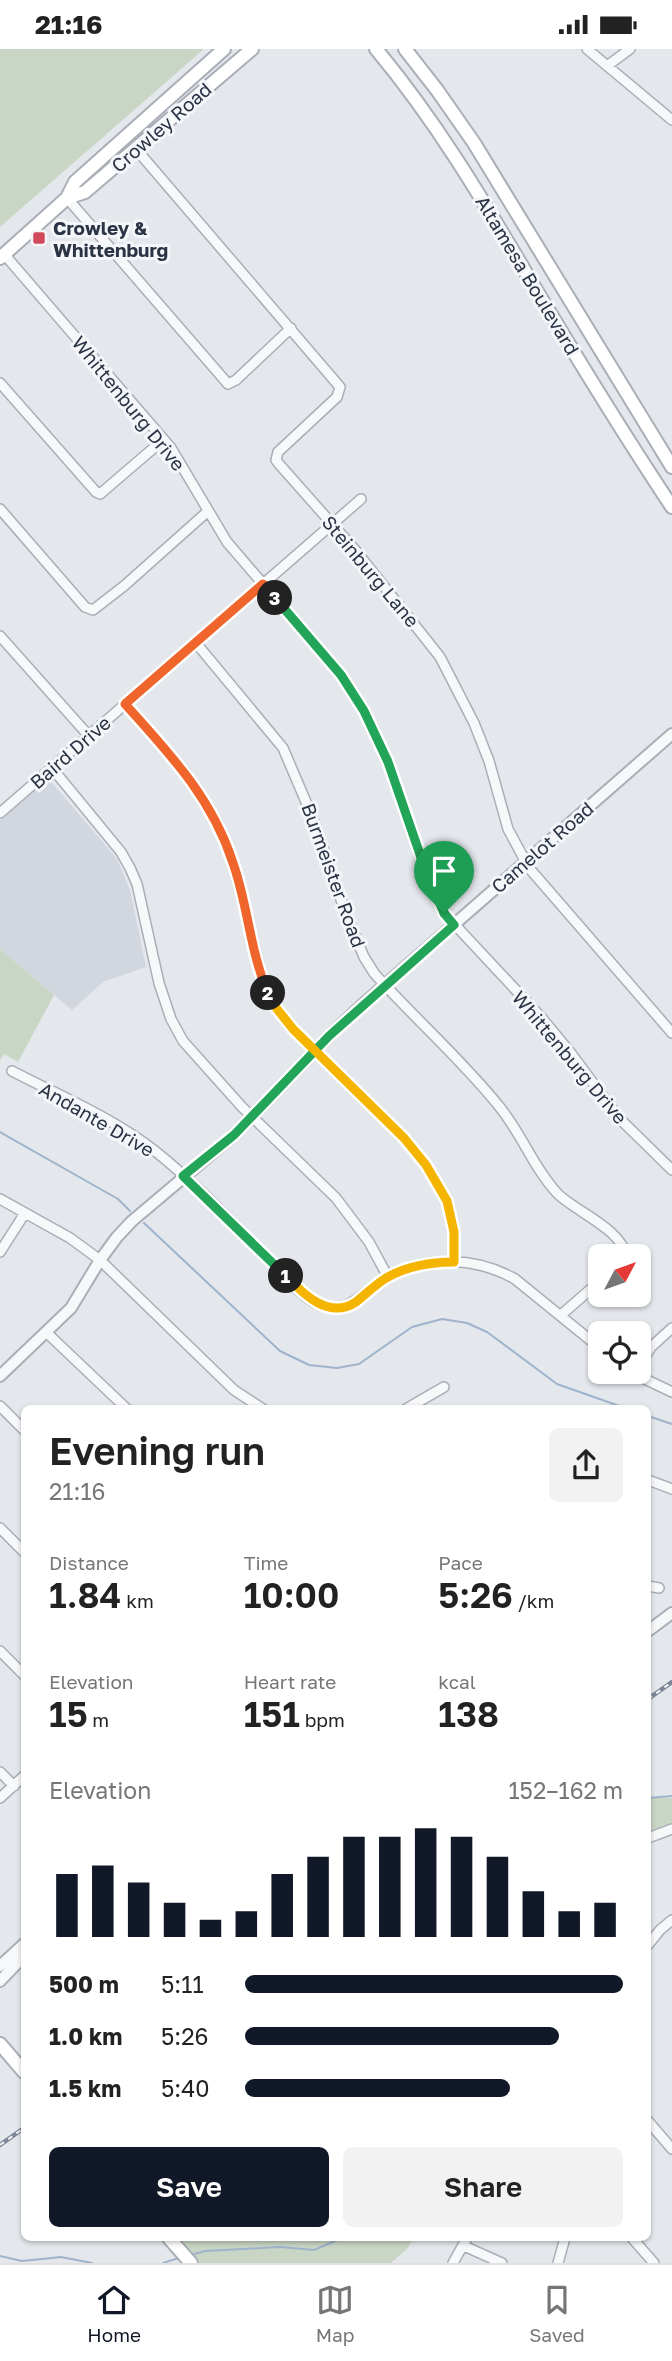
<!DOCTYPE html>
<html lang="en">
<head>
<meta charset="utf-8">
<style>
  body { margin:0; font-family:"Golos Text",sans-serif; background:#f2f2f2; color:#222; height:100vh; display:flex; flex-direction:column; font-size:26px; white-space:nowrap }
  * { box-sizing:border-box; margin:0 }
  p { font-size:23px; color:#767676 }
  .icon { flex:none; width:38px; height:38px; fill:none; stroke:currentColor; stroke-width:2; stroke-linecap:round; stroke-linejoin:round }
  .map { position:relative; flex:1; overflow:hidden }
  .sheet { position:absolute; left:21px; top:1356px; width:630px; height:836px; display:flex; flex-direction:column; background:#fff; border-radius:10px; box-shadow:0 2px 5px #0004 }
  .sheet>* { flex:none }
  .needle { width:46px; rotate:49deg }
  .tools { position:absolute; left:588px; top:1195px; display:grid; gap:14px }
  .tools a { display:grid; place-items:center; width:63px; height:63px; border-radius:10px; background:#fff; box-shadow:0 2px 5px #0004; font-size:35px }
  .pin { position:absolute; display:grid; place-items:center; width:60px; height:60px; color:#fff; margin:-72px -30px; border-radius:50% 50% 50% 0; rotate:-45deg; box-shadow:0 0 7px #0007 }
  .pin .icon { rotate:45deg }
  .km { position:absolute; width:35px; height:35px; margin:-18px; border-radius:50%; background:#222; color:#fff; font-size:19px; line-height:35px; text-align:center }
  .round { display:grid; place-items:center; flex:none; width:74px; height:74px; border-radius:10px; background:#f2f2f2 }
  .headline { display:flex; align-items:center; justify-content:space-between; height:119px; padding:0 28px }
  h1 { font-size:38px; font-weight:600; line-height:52px }
  .stats { display:grid; grid-template-columns:repeat(3,1fr); gap:10px; height:119px; padding:7px 28px }
  .stats div { display:grid; align-content:center }
  .stats b { font-size:35px; font-weight:600 }
  .stats small { font-size:19px; font-weight:400 }
  .stats p { font-size:19px }
  .chart { height:196px; padding:14px 28px }
  .chart p { display:flex; justify-content:space-between }
  .chart svg { width:100%; height:126px; margin-top:7px; stroke:#111827; stroke-width:6 }
  .cta { display:flex; gap:14px; margin-top:auto; padding:14px 28px }
  .cta a { flex:1; height:80px; border-radius:10px; background:#111827; color:#fff; font-size:28px; font-weight:600; line-height:80px; text-align:center }
  .cta a+a { background:#f2f2f2; color:#222 }
  ul { padding:0 28px; list-style:none; font-size:23px }
  li { display:grid; grid-template-columns:112px 84px 1fr; align-items:center; height:52px }
  li i { height:18px; border-radius:9px; background:#111827 }
  .status { display:flex; justify-content:space-between; align-items:center; height:49px; padding:0 35px; background:#fff; direction:ltr }
  .status svg { height:19px; fill:currentColor }
  .dock { display:flex; justify-content:space-around; align-items:center; height:98px; border-top:2px solid #e0e0e0; background:#fff; font-size:19px; color:#767676 }
  .dock a { display:grid; justify-items:center; gap:4px }
  .dock .current { color:#111827 }
  .map>svg:first-child { display:block }
</style>
</head>
<body>
<div class="status"><b>21:16</b><svg viewBox="0 0 49 12"><path d="M0 12V9h3v3zM5 12V6h3v6zM10 12V3h3v9zM15 12V0h3v12zM26 1h20v11H26zM47 4h2v5h-2z"/></svg></div>
<div class="map">
<svg width="672" height="2214" viewBox="0 0 672 2214">
  <rect width="100%" height="100%" fill="#e4e7ec"/>
  <path fill="#d2d6de" d="M 48,729 L 117,810 L 130,841 L 146,918 L 103,933 L 72,961 L 0,900 L 0,771 Z"/>
  <path fill="#c9d6c5" d="M 0,0 L 204,0 L 0,178 Z
    M 0,900 L 54,946 L 18,1013 L 4,1005 L 0,1011 Z
    M 648,1748 L 672,1749 L 672,1775 L 648,1784 Z
    M 179,2189 L 413,2189 L 408,2199 L 391,2214 L 200,2214 Z"/>
  <g fill="none" stroke-linecap="round" stroke-linejoin="round">
    <path stroke="#9fb4cc" stroke-width="2" d="M 0,1083 L 118,1150 L 130,1162
      M 144,1174 L 280,1302 L 309,1316 L 337,1319 L 359,1315 L 412,1278 L 442,1270 L 467,1274 L 487,1283 L 557,1335 L 628,1360
      M 648,1367 L 672,1375
      M 648,1749 L 672,1747
      M 191,2206 L 205,2202 L 280,2198 L 314,2201 L 342,2189
      M 0,2207 L 22,2212 L 61,2208 L 92,2214
      M 163,2214 L 179,2209"/>
    <g stroke="#a9aeb7" stroke-width="12">
      <path id="minor" d="M 587,0 L 672,71
        M 607,17 L 630,0
        M 136,100 L 340,338 L 337,348 L 278,403 L 276,411 L 279,415 L 356,502 L 440,608 L 474,674 L 489,712 L 508,780 L 529,819 L 672,984
        M 67,149 L 228,335 L 236,331 L 291,279
        M 4,205 L 171,399 L 227,493 L 341,626 L 364,662 L 388,714 L 423,817 L 444,864 L 541,968 L 570,1003 L 619,1069 L 672,1121
        M 0,334 L 96,443 L 100,445 L 163,391
        M 0,460 L 85,558 L 93,561 L 124,537 L 207,463
        M 0,587 L 89,687
        M 196,594 L 283,699 L 312,767 L 347,868 L 364,908 L 374,924 C 414,969 460,1009 498,1056 C 521,1083 533,1118 557,1144 C 574,1162 624,1181 626,1208
        M 126,655 L 185,723 L 218,775 L 233,814 L 264,935 L 277,960 L 293,980 L 404,1089 L 426,1116 L 447,1152 L 453,1174 L 454,1213
        M 52,719 L 121,803 L 130,819 L 137,835 L 159,934 L 171,970 L 183,992 L 242,1058 L 336,1149 L 369,1193 L 388,1228
        M 0,764 L 361,450
        M 12,1022 C 60,1047 113,1069 155,1102 C 194,1133 229,1170 263,1205 C 276,1217 302,1249 318,1255 C 350,1268 363,1241 388,1228 C 427,1206 476,1208 515,1230 L 600,1299
        M 0,1150 L 70,1189 L 100,1211 L 234,1341 L 263,1360
        M 0,1203 L 25,1164
        M 561,1266 L 600,1232
        M 47,1284 L 127,1360
        M 639,1317 L 651,1298 L 672,1279
        M 630,1323 L 672,1343
        M 0,1357 L 24,1381
        M 406,1360 L 444,1338
        M 648,1431 L 672,1440
        M 0,1479 L 24,1503
        M 648,1537 L 659,1539
        M 0,1602 L 24,1626
        M 0,1723 L 14,1737
        M 0,1749 L 24,1727
        M 648,1789 L 672,1780
        M 648,1896 L 660,1881 L 672,1871
        M 648,2072 L 672,2100
        M 632,2189 L 654,2214
        M 464,2197 L 502,2214
        M 453,2214 L 467,2189
        M 558,2214 L 565,2189"/>
    </g>
    <g stroke="#a9aeb7" stroke-width="14">
      <path id="tertiary" d="M 0,1327 L 71,1259 L 100,1211 L 117,1188 L 132,1172 L 234,1086 L 329,987 L 362,956 L 672,685
        M 648,1582 L 672,1564
        M 0,1917 L 24,1895
        M 0,1932 L 24,1907"/>
    </g>
    <g stroke="#a9aeb7" stroke-width="16">
      <path id="secondary" d="M 376,0 C 436,72 481,148 529,229 C 575,306 622,383 672,458
        M 405,0 L 437,41 L 474,94 L 672,418
        M 67,149 L 75,133 L 224,0
        M 0,209 L 67,149 L 85,143 L 252,0
        M 0,1995 L 24,2023
        M 169,2189 L 191,2214"/>
    </g>
    <use href="#minor" stroke="#f7f8fa" stroke-width="9"/>
    <use href="#tertiary" stroke="#f7f8fa" stroke-width="10"/>
    <use href="#secondary" stroke="#fff" stroke-width="12"/>
    <g stroke="#7d8696" stroke-width="4.5">
      <path id="rail" d="M 648,1650 L 672,1633
        M 0,2096 L 24,2079"/>
    </g>
    <use href="#rail" stroke="#f4f6f9" stroke-width="2" stroke-dasharray="5" stroke-linecap="butt"/>
  </g>
  <g fill="none" stroke-linecap="round" stroke-linejoin="round">
    <g stroke="#fff" stroke-width="14">
      <path id="split-1" d="M 286,1227 L 183,1127 L 234,1086 L 329,987 L 454,876 L 444,864"/>
    </g>
    <g stroke="#fff" stroke-width="14">
      <path id="split-2" d="M 268,944 L 277,960 L 293,980 L 404,1089 L 426,1116 L 447,1152 L 454,1183 L 454,1213 C 430,1213 407,1217 386,1229 C 375,1236 366,1245 356,1253 C 329,1271 303,1245 286,1227"/>
    </g>
    <g stroke="#fff" stroke-width="14">
      <path id="split-3" d="M 268,944 C 250,903 248,856 233,814 C 212,749 170,705 125,655 L 263,535 L 275,549"/>
    </g>
    <g stroke="#fff" stroke-width="14">
      <path id="split-4" d="M 275,549 L 341,626 L 364,662 L 388,713 L 424,817 L 444,864"/>
    </g>
    <use href="#split-1" stroke="#22a559" stroke-width="9"/>
    <use href="#split-2" stroke="#f5b400" stroke-width="9"/>
    <use href="#split-3" stroke="#f0652b" stroke-width="9"/>
    <use href="#split-4" stroke="#22a559" stroke-width="9"/>
  </g>
  <rect fill="#d1495b" stroke="#f4f6f9" stroke-width="2.5" x="32" y="182" width="14" height="14" rx="3.5"/>
  <g text-anchor="middle" dominant-baseline="central" stroke-width="6" stroke-linejoin="round" paint-order="stroke">
    <g font-size="19" fill="#2b3445" stroke="#f4f6f9">
      <text transform="translate(161 78) rotate(-41)">Crowley Road</text>
      <text transform="translate(528 226) rotate(59)">Altamesa Boulevard</text>
      <text transform="translate(129 354) rotate(51)">Whittenburg Drive</text>
      <text transform="translate(371 522) rotate(50)">Steinburg Lane</text>
      <text transform="translate(70 703) rotate(-41)">Baird Drive</text>
      <text transform="translate(542 798) rotate(-41)">Camelot Road</text>
      <text transform="translate(334 826) rotate(70)">Burmeister Road</text>
      <text transform="translate(570 1008) rotate(50)">Whittenburg Drive</text>
      <text transform="translate(97 1070) rotate(30)">Andante Drive</text>
    </g>
    <g font-size="19" font-weight="bold" fill="#2b3445" stroke="#f4f6f9" text-anchor="start">
      <text x="53" y="178">Crowley &amp;<tspan x="53" dy="22">Whittenburg</tspan></text>
    </g>
  </g>
</svg>
<div class="tools">
<a><svg class="needle" viewBox="-14 -14 28 28"><path d="M0-13l5 13h-10z" fill="#e53935"/><path d="M0 13l5-13h-10z" fill="#767676"/></svg></a>
<a><svg class="icon" aria-label="locate" viewBox="0 0 24 24"><circle cx="12" cy="12" r="6"/><path d="M12 2v4M12 18v4M2 12h4M18 12h4"/></svg></a>
</div>
<div class="pin" style="left:444px;top:864px;background:#1e9e55"><svg class="icon" aria-label="arrive" viewBox="0 0 24 24"><path d="M6 21V4h12l-3 4 3 4H6"/></svg></div>
<b class="km" style="left:286px;top:1227px">1</b>
<b class="km" style="left:268px;top:944px">2</b>
<b class="km" style="left:275px;top:549px">3</b>
<section class="sheet">
<div class="headline"><div><h1>Evening run</h1><p>21:16</p></div><a class="round"><svg class="icon" aria-label="share" viewBox="0 0 24 24"><path d="M12 15V3M7 8l5-5 5 5M5 13v7h14v-7"/></svg></a></div>
<div class="stats">
<div><p>Distance</p><b>1.84<small> km</small></b></div>
<div><p>Time</p><b>10:00</b></div>
<div><p>Pace</p><b>5:26<small> /km</small></b></div>
</div>
<div class="stats">
<div><p>Elevation</p><b>15<small> m</small></b></div>
<div><p>Heart rate</p><b>151<small> bpm</small></b></div>
<div><p>kcal</p><b>138</b></div>
</div>
<div class="chart"><p><span>Elevation</span>152–162 m</p>
<svg viewBox="0 0 160 44" preserveAspectRatio="none"><path d="M5 44V22M15 44V19M25 44V25M35 44V32M45 44V38M55 44V35M65 44V22M75 44V16M85 44V9M95 44V9M105 44V6M115 44V9M125 44V16M135 44V28M145 44V35M155 44V32"/></svg>
</div>
<ul>
<li><b>500 m</b>5:11<i style="width:100%"></i></li>
<li><b>1.0 km</b>5:26<i style="width:83%"></i></li>
<li><b>1.5 km</b>5:40<i style="width:70%"></i></li>
</ul>
<div class="cta"><a>Save</a><a>Share</a></div>
</section>
</div>
<nav class="dock">
<a class="current"><svg class="icon" aria-label="home" viewBox="0 0 24 24"><path d="M3 11l9-7 9 7M6 9v11h12V9"/></svg>Home</a>
<a><svg class="icon" aria-label="map" viewBox="0 0 24 24"><path d="M3 6l6-2 6 2 6-2v14l-6 2-6-2-6 2zM9 4v14M15 6v14"/></svg>Map</a>
<a><svg class="icon" aria-label="saved" viewBox="0 0 24 24"><path d="M7 4h10v16l-5-4-5 4z"/></svg>Saved</a>
</nav>
</body>
</html>
